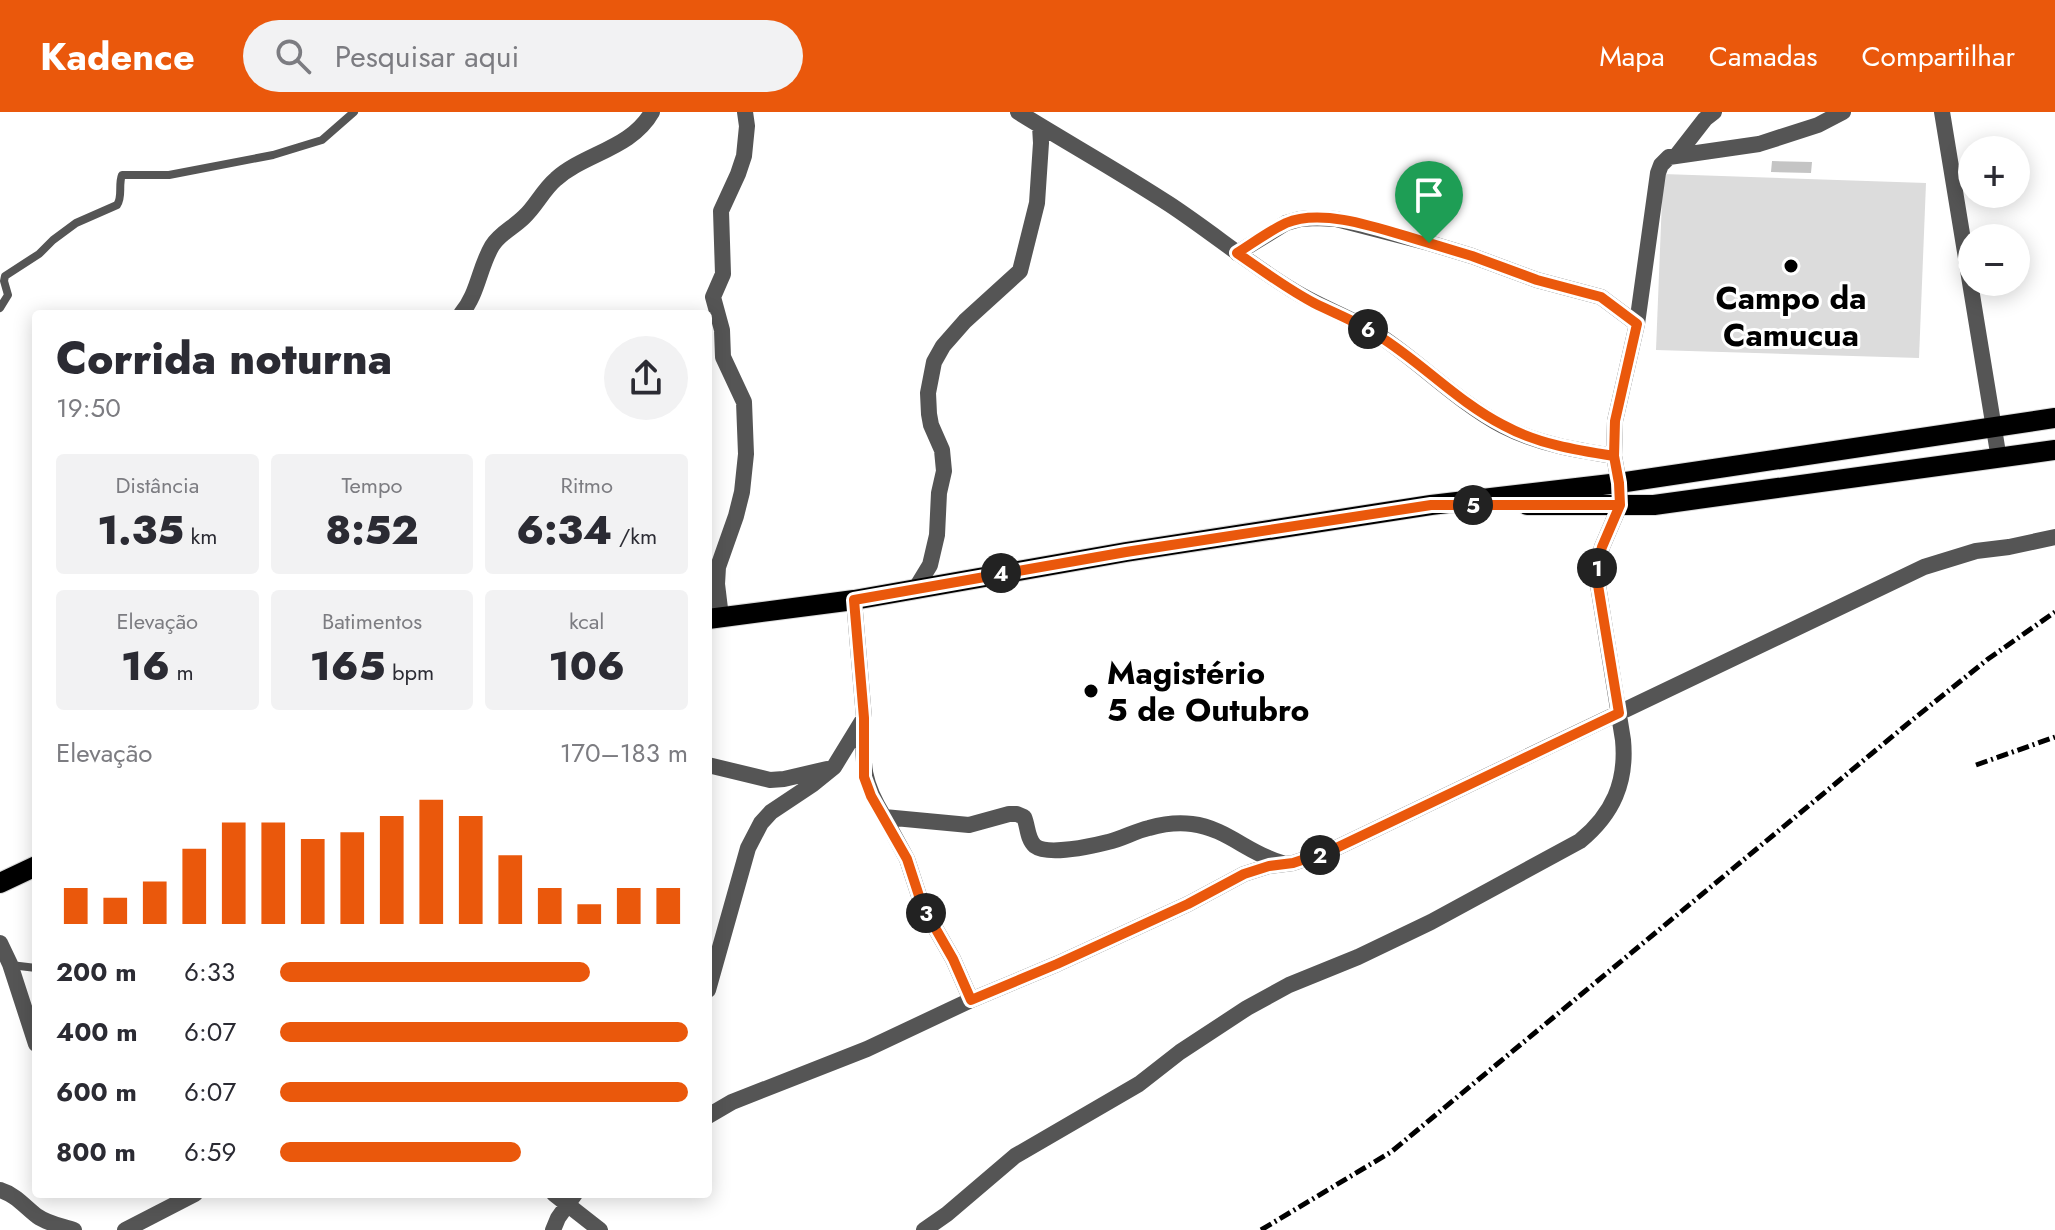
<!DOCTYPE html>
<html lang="pt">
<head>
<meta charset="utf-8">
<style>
  body { margin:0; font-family:Jost,sans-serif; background:#f2f2f3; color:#2b2b33; height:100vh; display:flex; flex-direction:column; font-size:30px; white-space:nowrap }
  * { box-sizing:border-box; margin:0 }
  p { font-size:26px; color:#7c7c81 }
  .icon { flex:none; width:44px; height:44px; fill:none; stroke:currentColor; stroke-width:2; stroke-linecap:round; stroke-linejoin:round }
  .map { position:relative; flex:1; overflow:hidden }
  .details { position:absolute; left:32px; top:198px; width:680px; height:888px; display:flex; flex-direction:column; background:#fff; border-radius:8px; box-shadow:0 4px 20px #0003 }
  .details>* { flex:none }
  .controls { position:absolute; left:1958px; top:24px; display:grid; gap:16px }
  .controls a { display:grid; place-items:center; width:72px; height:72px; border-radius:50%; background:#fff; box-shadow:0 4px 20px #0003; font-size:40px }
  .pin { position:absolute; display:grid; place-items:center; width:68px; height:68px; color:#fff; margin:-82px -34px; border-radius:50% 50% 50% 0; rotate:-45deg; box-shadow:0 0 8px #0007 }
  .pin .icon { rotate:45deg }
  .km { position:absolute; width:40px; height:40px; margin:-20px; border-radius:50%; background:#222; color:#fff; font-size:22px; line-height:40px; text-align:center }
  .round { display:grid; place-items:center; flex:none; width:84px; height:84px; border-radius:42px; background:#f2f2f3 }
  .head { display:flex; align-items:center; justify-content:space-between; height:136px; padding:0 24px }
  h1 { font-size:44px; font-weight:800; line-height:60px }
  .metrics { display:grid; grid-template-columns:repeat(3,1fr); gap:12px; height:136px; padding:8px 24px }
  .metrics div { display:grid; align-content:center; border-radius:8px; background:#f2f2f3; text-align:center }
  .metrics b { font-size:40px; font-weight:800 }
  .metrics small { font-size:22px; font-weight:400 }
  .metrics p { font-size:22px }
  .chart { height:224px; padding:16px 24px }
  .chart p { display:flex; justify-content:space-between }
  .chart svg { width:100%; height:144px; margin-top:8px; stroke:#ea580c; stroke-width:6 }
  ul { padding:0 24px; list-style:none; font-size:26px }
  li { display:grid; grid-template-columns:128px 96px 1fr; align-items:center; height:60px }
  li i { height:20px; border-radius:10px; background:#ea580c }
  header { display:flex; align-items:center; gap:48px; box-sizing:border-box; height:112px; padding:0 40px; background:#ea580c; color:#fff }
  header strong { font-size:38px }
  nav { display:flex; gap:44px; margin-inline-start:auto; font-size:28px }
  .search { width:560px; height:72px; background:#f2f2f3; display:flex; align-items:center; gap:20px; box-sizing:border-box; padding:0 28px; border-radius:44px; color:#7c7c81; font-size:30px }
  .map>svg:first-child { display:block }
</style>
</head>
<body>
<header>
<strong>Kadence</strong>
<div class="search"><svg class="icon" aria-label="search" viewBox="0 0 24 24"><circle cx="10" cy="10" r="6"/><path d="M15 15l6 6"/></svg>Pesquisar aqui</div>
<nav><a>Mapa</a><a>Camadas</a><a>Compartilhar</a></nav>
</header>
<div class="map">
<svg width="2055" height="1118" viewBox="0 0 2055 1118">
  <rect width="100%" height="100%" fill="#fff"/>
  <path fill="#dcdcdc" d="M 1663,62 L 1926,71 L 1919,246 L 1656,238 Z"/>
  <path fill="#c4c4c4" d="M 1772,49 L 1812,50 L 1811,61 L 1771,60 Z"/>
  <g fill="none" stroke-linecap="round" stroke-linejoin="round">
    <g stroke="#dbdbdb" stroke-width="22">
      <path id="primary" d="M 1527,393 L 1654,393 L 2055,338
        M 708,507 L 854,488 L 1126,440 L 1431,393 L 1619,371 L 2055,306
        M 0,771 L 36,754"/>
    </g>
    <path stroke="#555" stroke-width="8" d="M 0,196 L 8,183 L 4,169 L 5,164 L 39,142 L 53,128 L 76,111 L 117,93 C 123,85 118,73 122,63 L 169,63 L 273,43 L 322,28 L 354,0
      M 11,853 L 36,856"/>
    <path stroke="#555" stroke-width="16" d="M 1018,0 C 1068,31 1120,60 1169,92 C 1210,119 1247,150 1289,176 C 1318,195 1351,205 1380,224 C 1422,252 1458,290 1503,314 C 1538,332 1576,338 1614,344
      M 1942,0 L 1999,347
      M 1677,43 L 1705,7 L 1714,0
      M 1237,141 L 1286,111 L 1300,107 L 1316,106 L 1336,107 L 1429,131 L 1472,144 L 1537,168 L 1601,185 L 1637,212
      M 461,202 C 478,182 479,156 492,134 C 500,121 513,116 524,105 C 536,94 543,78 556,67 C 585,41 631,37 652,0
      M 916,476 L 930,453 L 937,423 L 939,381 L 944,359 L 942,338 L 931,313 L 929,302 L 928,281 L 934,250 L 943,234 L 965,209 L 1020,159 L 1037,91 L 1041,31 L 1040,14
      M 721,505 L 717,472 L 718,455 L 736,404 L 742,380 L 746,342 L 744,290 L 723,245 L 722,218 L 713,185 L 723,162 L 721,99 L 738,62 L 744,44 L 747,14 L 745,0
      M 864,606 C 863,650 860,666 884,705 L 969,713 L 1009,702 L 1017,702 L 1024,705 C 1028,714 1027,727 1035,734 C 1048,744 1092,734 1108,730 C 1122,727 1135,719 1149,716 C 1163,712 1177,710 1192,712 C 1226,716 1249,742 1282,751
      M 708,653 L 770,668 L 784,667 L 827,657
      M 884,705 L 907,747 L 922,793 L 953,847 L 971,888
      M 0,831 L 10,852 L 36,932
      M 708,878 L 748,736 L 761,711 L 771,700 L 813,672 L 834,655 L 864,606 L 854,488
      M 708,1004 L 732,990 L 867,937 L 971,888 L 1057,852 L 1188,792 L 1244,762 L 1269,754 L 1293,751 L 1332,738 L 1924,455 L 1976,439 L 2009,435 L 2055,425
      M 0,1078 C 16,1083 24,1094 37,1104 C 48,1112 62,1114 74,1118
      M 554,1082 L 600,1118
      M 125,1118 L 195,1082
      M 553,1118 L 558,1106 L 575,1082
      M 924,1118 L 947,1102 L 1015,1044 L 1139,972 L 1180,940 L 1247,896 L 1289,873 L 1358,845 L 1431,810 L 1580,729 C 1613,702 1627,670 1623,628 L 1597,467 L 1597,453 L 1602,435 L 1620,393 L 1619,371 L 1614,344 L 1615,309 L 1637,212 L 1658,61 L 1661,53 L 1669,45 L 1759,32 L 1818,13 L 1843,0"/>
    <use href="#primary" stroke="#000" stroke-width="20"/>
    <path stroke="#000" stroke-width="5" stroke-dasharray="12 4 2 4" stroke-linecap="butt" d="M 1976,653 L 2055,625
      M 1261,1118 L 1391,1040 L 1911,609 L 1988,547 L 2055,500"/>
  </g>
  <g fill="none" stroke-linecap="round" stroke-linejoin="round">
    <g stroke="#fff" stroke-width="16">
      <path id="route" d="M 1429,131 L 1472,144 L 1537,168 L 1601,185 L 1637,212 L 1615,309 L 1614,344 L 1619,371 L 1620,393 L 1602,435 L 1597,453 L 1597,467 L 1619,601 L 1332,738 L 1293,751 L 1269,754 L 1244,762 L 1188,792 L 1057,852 L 971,888 L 953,847 L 922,793 L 907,747 L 871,684 L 864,665 L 864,606 L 854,488 L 1126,440 L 1431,393 L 1620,393 L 1619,371 L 1614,344 C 1576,338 1538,332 1503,313 C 1458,290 1422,251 1379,224 C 1358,210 1336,202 1314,191 C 1287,177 1262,158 1237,141 C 1253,131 1269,119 1286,111 C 1325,94 1389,120 1429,131"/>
    </g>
    <use href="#route" stroke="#ea580c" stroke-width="10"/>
  </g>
  <g fill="#000" stroke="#fff" stroke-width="3">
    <circle cx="1791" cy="154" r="8"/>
    <circle cx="1091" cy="579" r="8"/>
  </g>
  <g text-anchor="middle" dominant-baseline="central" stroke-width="6" stroke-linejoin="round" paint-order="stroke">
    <g font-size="32" font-weight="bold" fill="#000" stroke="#fff">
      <text x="1791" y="186">Campo da<tspan x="1791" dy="37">Camucua</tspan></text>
      <text x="1107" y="561" text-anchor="start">Magistério<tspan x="1107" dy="37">5 de Outubro</tspan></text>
    </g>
  </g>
</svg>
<div class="controls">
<a>+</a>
<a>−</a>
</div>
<div class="pin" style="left:1429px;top:131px;background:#1e9e55"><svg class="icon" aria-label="arrive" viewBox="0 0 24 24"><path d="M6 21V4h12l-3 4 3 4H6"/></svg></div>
<b class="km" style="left:1597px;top:456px">1</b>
<b class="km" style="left:1320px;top:743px">2</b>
<b class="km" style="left:926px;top:801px">3</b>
<b class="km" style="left:1001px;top:461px">4</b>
<b class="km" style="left:1473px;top:393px">5</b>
<b class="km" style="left:1368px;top:217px">6</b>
<section class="details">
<div class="head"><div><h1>Corrida noturna</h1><p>19:50</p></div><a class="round"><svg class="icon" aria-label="share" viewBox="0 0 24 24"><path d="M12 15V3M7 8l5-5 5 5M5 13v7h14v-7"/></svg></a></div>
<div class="metrics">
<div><p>Distância</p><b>1.35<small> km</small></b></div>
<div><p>Tempo</p><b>8:52</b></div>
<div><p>Ritmo</p><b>6:34<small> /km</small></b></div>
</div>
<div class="metrics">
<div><p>Elevação</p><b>16<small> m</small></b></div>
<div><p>Batimentos</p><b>165<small> bpm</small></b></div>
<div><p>kcal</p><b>106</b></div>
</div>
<div class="chart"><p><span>Elevação</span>170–183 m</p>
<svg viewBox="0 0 160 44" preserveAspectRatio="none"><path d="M5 44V33M15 44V36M25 44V31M35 44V21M45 44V13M55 44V13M65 44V18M75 44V16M85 44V11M95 44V6M105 44V11M115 44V23M125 44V33M135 44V38M145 44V33M155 44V33"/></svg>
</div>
<ul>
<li><b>200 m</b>6:33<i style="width:76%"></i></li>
<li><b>400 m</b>6:07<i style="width:100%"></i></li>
<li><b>600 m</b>6:07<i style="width:100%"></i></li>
<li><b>800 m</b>6:59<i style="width:59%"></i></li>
</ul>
</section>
</div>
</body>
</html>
